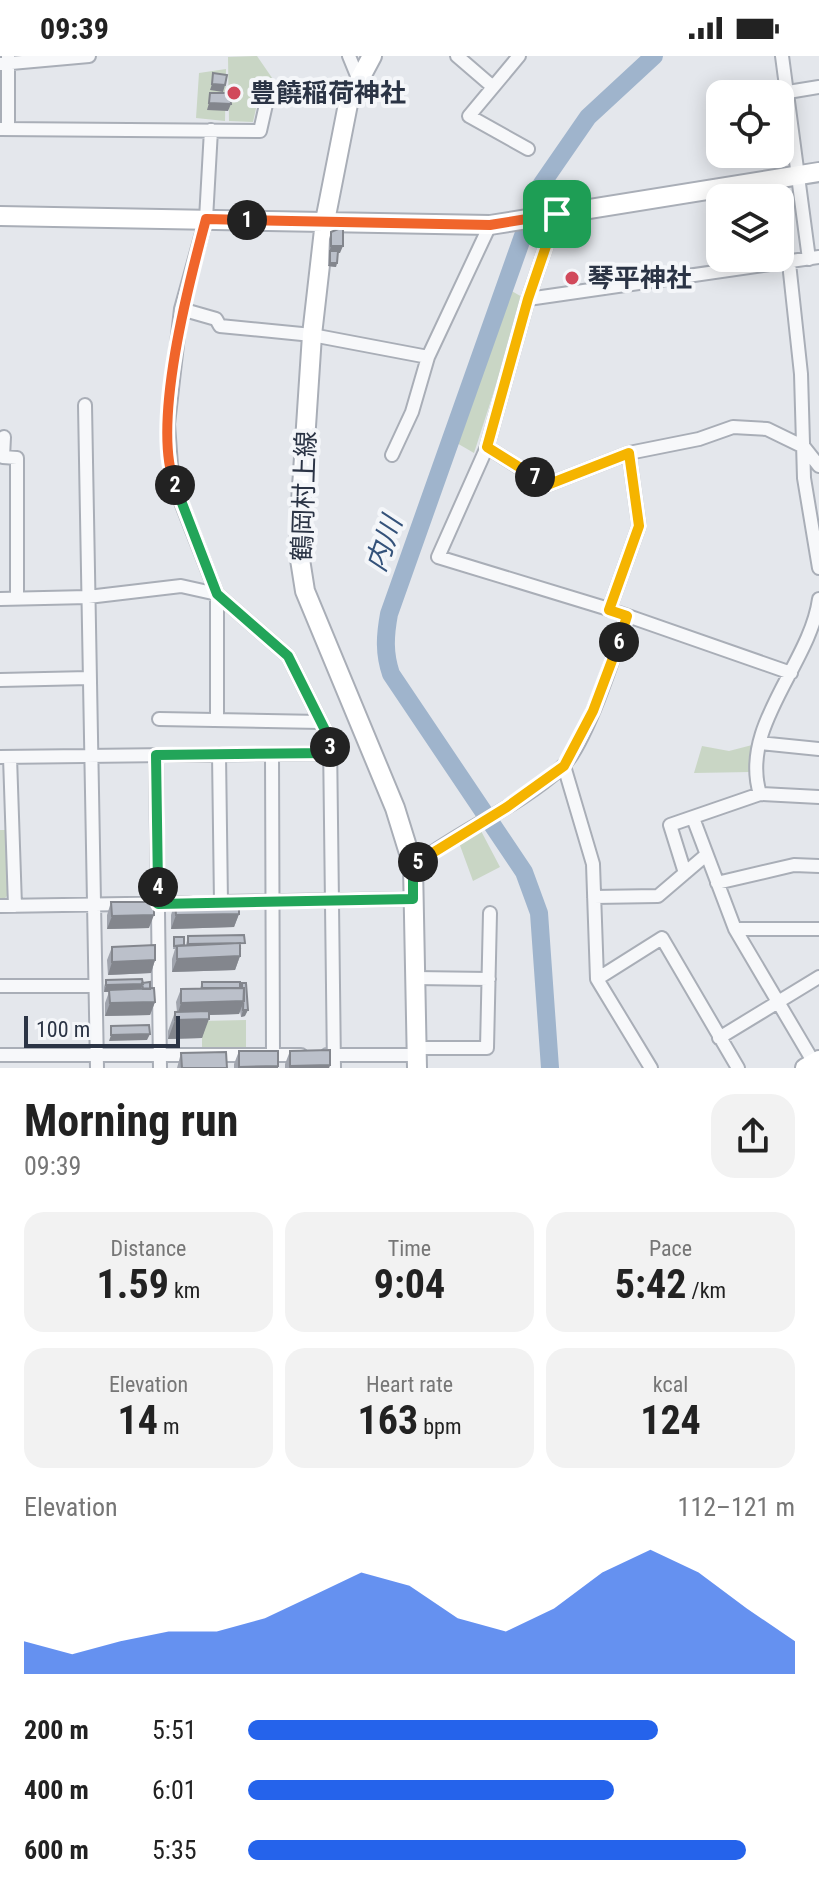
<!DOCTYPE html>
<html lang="en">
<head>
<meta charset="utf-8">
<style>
  body { margin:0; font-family:"Roboto Condensed","Noto Sans JP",sans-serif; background:#f2f2f2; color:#222; height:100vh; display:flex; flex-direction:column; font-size:30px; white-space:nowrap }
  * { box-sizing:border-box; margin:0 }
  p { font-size:26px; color:#767676 }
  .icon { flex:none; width:44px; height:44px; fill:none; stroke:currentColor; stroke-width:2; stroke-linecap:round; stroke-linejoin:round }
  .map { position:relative; height:1012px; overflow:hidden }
  .details { display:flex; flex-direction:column; background:#fff; flex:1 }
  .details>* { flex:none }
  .controls { position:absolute; left:706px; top:24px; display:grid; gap:16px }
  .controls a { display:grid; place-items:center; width:88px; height:88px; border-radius:16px; background:#fff; box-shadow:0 4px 20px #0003; font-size:40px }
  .scale { position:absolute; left:24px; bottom:20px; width:156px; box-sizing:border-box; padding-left:8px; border:4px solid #2b3445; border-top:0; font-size:22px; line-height:28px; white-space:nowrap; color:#2b3445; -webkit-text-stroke:6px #f4f6f9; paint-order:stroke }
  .pin { position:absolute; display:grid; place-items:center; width:68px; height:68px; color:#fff; margin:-34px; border-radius:16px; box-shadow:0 4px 12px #0006 }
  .km { position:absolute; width:40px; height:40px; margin:-20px; border-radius:50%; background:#222; color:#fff; font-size:22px; line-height:40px; text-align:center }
  .round { display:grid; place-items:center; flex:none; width:84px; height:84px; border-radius:24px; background:#f2f2f2 }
  .headline { display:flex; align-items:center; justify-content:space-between; height:136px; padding:0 24px }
  h1 { font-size:44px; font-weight:700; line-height:60px }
  .metrics { display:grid; grid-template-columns:repeat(3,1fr); gap:12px; height:136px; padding:8px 24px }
  .metrics div { display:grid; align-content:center; border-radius:20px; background:#f2f2f2; text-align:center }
  .metrics b { font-size:40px; font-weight:700 }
  .metrics small { font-size:22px; font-weight:400 }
  .metrics p { font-size:22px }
  .chart { height:224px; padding:16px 24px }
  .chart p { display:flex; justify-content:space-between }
  .chart svg { width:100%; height:144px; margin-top:8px; fill:#2563eb; opacity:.7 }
  ul { padding:0 24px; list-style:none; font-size:26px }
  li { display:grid; grid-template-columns:128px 96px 1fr; align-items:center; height:60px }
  li i { height:20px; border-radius:10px; background:#2563eb }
  .status { display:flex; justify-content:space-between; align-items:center; height:56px; padding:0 40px; background:#fff; direction:ltr }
  .status svg { height:22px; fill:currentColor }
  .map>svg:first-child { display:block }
</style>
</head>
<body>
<div class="status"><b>09:39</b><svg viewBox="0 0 49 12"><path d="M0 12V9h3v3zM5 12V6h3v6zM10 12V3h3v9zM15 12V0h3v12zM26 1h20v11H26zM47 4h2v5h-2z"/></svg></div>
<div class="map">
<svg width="819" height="1012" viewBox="0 0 819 1012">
  <rect width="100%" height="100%" fill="#e4e7ec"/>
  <path fill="#c9d6c5" d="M 257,0 L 279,32 L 259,39 L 253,66 L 229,65 L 228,1 Z
    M 226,13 L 225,65 L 196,62 L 199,17 Z
    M 506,232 L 524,242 L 474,397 L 455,386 Z
    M 756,688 L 750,716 L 694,717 L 702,690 L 729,695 Z
    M 480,773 L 500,811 L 473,825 L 458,784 Z
    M 0,774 L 9,774 L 12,835 L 5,842 L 0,843 Z
    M 246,964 L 246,994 L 202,995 L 202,965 Z"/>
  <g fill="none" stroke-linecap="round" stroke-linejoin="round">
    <path stroke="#9fb4cc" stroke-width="18" d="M 550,1012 L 539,857 L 524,816 L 391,618 C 384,597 385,580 389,558 L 541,129 L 588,61 L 654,0"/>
    <g stroke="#a9aeb7" stroke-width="16">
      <path id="street" d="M 349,0 L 358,22
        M 457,0 L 493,31
        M 519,0 L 469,60 L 528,93
        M 782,0 L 809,203
        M 0,8 L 89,0
        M 788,36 L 819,31
        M 0,73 L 260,75 L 267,44 L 353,34
        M 8,73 L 8,0
        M 211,74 L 206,163 L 181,253 L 168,368 L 172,423 L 217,538 L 217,664
        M 772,123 L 775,142
        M 557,158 L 528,243 L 487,391 L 438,501 L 602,551 L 791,617
        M 780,177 L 784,207
        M 789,207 L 801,318 L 804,422 L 819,512
        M 528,243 L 819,201
        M 181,253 L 216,263 L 220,270 L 312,279 L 428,301
        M 85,349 L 97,1012
        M 4,381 L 3,401 L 17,402 L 17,543
        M 487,391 L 547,429 L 629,397 L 699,383 L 733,371 L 767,373 L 804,391 L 819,410
        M 392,399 L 412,356 L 428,301 L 490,169
        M 0,543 L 88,541 L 181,530 L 217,538 L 288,600 L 330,684 L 334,1012
        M 609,554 L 639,470 L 629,397
        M 0,624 L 89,622
        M 159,663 L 321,666
        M 760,687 L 819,693
        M 219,698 L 221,847
        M 272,698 L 273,1000
        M 156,699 L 160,1012
        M 0,701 L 330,697
        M 10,701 L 15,850
        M 564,710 L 593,808 L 597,923 L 651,1012
        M 760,738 C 739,670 810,608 819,543
        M 693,762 L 735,873 L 817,1012
        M 413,810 C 460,774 518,751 562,711 C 586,689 616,594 627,560
        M 685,817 L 670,769 L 760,738 L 819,741
        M 717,827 L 794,809 L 819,810
        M 594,841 L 658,840 L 706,799
        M 223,846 L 413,843
        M 0,850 L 189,847
        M 735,873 L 819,873
        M 415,922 L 489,923
        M 597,923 L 662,882 L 738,1012
        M 0,930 L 95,930
        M 719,982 L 819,921
        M 417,992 L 487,992 L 490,857
        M 0,999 L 301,999
        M 327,999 L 417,999"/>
    </g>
    <g stroke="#a9aeb7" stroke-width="22">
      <path id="secondary" d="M 372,0 L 349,43 L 325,165 L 312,279 L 299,477 L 299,497 L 305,535 L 395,752 L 413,810 L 417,1012
        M 0,160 L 490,169 L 819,116
        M 805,1012 L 819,1004"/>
    </g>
    <use href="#street" stroke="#f7f8fa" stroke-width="12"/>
    <use href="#secondary" stroke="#fff" stroke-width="18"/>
  </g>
  <path fill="#a1a5ae" d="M 331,176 L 340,197 L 338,197 L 336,211 L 328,210 L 329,183 Z
    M 111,846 L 149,872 L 107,873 L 107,859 Z
    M 175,846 L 239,858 L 234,871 L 171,873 L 171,859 Z
    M 188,880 L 242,893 L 240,893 L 240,900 L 235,914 L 172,916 L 172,903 L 175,893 L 173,893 L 174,881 L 186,889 Z
    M 112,891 L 155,904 L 151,917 L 108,919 L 107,904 Z
    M 106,924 L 143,927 L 151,933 L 155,946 L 150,959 L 105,960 L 105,947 L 109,936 L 104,936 L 104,931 Z
    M 202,926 L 240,932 L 242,927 L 245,960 L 241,961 L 240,955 L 239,958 L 209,959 L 202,982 L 168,983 L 168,975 L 175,956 L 177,956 L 176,946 L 181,933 L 200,933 Z
    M 239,995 L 278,1010 L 278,1012 L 234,1012 L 234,1008 Z
    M 290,995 L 330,1009 L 329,1012 L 285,1012 L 285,1008 Z
    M 181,997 L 227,1012 L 177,1012 Z"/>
  <path fill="#83868d" d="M 212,28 L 225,29 L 223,36 L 210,34 Z
    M 209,47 L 231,48 L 228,55 L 207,54 Z
    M 331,190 L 343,190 L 340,197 L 329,197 Z
    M 330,207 L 337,207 L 336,211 L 328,210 Z
    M 239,858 L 234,871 L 171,873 L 176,859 Z
    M 154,859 L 149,872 L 107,873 L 112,860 Z
    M 240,900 L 235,914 L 172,916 L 177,903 Z
    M 155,904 L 151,917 L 108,919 L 112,906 Z
    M 143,928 L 140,935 L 104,936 L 106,929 Z
    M 244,945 L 239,958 L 177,960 L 181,947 Z
    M 155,946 L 150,959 L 105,960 L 110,947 Z
    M 243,954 L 248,954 L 245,960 L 241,961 Z
    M 209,963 L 202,982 L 168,983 L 175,964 Z
    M 150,978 L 147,984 L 109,985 L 111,979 Z
    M 330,1009 L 329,1012 L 289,1012 L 290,1010 Z
    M 278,1010 L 278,1012 L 239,1012 L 239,1011 Z"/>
  <path fill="#bbc0ca" stroke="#83868d" stroke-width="2" d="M 213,17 L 227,19 L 225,29 L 212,28 Z
    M 210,37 L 230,37 L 231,48 L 209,47 Z
    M 343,171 L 343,190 L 331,190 L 331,176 Z
    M 330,195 L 338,195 L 337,207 L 330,207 Z
    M 239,844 L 239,858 L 176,859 L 175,846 Z
    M 111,846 L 154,846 L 154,859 L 112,860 Z
    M 244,879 L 245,887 L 188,888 L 188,880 Z
    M 174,881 L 184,881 L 184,889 L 174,890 Z
    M 240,887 L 240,900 L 177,903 L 177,890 Z
    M 155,889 L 155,904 L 112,906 L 112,891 Z
    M 142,923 L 143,928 L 106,929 L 106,924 Z
    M 150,926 L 150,933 L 143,933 L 142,927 Z
    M 202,926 L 240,926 L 240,932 L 202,932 Z
    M 242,927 L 246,927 L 248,954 L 243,954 L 244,932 L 242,932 Z
    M 154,932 L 155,946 L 110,947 L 109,934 Z
    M 244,932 L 244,945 L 181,947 L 181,933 Z
    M 209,955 L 209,963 L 175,964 L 175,956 Z
    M 149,969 L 150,978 L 111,979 L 111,970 Z
    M 330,994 L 330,1009 L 290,1010 L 290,995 Z
    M 239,995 L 278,995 L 278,1010 L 239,1011 Z
    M 226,996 L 227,1012 L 182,1012 L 181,997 Z"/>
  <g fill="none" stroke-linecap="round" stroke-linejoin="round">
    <g stroke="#fff" stroke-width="16">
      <path id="split-1" d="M 247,164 L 490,169 L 557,158"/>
    </g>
    <g stroke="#fff" stroke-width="16">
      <path id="split-2" d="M 175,429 C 151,369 189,226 206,163 L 247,164"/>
    </g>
    <g stroke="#fff" stroke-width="16">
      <path id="split-3" d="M 175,429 L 217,538 L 288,600 L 330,684 L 330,691"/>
    </g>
    <g stroke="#fff" stroke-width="16">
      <path id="split-4" d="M 158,831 L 156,699 L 330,697 L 330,691"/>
    </g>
    <g stroke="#fff" stroke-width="16">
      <path id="split-5" d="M 158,831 L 158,848 L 413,843 L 413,810 L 418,806"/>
    </g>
    <g stroke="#fff" stroke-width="16">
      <path id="split-6" d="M 418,806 L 507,751 L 564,710 L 593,655 L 619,586"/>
    </g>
    <g stroke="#fff" stroke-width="16">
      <path id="split-7" d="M 535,421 L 547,429 L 629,397 L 639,470 L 609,554 L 627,560 L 619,586"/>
    </g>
    <g stroke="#fff" stroke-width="16">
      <path id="split-8" d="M 535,421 L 487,391 L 528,243 L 557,158"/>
    </g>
    <use href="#split-1" stroke="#f0652b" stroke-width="10"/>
    <use href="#split-2" stroke="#f0652b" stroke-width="10"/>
    <use href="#split-3" stroke="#22a559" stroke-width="10"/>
    <use href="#split-4" stroke="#22a559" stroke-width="10"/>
    <use href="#split-5" stroke="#22a559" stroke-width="10"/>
    <use href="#split-6" stroke="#f5b400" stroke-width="10"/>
    <use href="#split-7" stroke="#f5b400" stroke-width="10"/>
    <use href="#split-8" stroke="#f5b400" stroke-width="10"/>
  </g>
  <g fill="#d1495b" stroke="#f4f6f9" stroke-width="3">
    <circle cx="234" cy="37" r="8"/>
    <circle cx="572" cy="222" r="8"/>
  </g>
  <g text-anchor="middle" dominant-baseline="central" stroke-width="8" stroke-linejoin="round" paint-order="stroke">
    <g font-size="26" font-weight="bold" fill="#2b3445" stroke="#f4f6f9" text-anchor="start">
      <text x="250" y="37">豊饒稲荷神社</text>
      <text x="588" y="222">琴平神社</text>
    </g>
    <g font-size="26" fill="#2b3445" stroke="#f4f6f9">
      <text transform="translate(304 440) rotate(-88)">鶴岡村上線</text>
    </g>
    <g font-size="28" font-style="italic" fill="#34527a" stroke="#f4f6f9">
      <text transform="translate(384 488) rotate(-71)">内川</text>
    </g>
  </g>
</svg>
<div class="controls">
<a><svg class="icon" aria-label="locate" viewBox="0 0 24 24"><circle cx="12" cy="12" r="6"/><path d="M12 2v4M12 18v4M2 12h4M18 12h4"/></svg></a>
<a><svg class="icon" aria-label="layers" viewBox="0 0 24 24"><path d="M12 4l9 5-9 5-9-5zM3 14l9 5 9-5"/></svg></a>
</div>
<div class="scale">100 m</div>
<div class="pin" style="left:557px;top:158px;background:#1e9e55"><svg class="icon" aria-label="arrive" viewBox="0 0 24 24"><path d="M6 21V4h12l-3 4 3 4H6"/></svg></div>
<b class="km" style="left:247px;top:164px">1</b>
<b class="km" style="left:175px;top:429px">2</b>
<b class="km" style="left:330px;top:691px">3</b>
<b class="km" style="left:158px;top:831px">4</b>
<b class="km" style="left:418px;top:806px">5</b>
<b class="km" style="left:619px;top:586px">6</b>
<b class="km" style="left:535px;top:421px">7</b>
</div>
<section class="details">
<div class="headline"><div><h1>Morning run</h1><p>09:39</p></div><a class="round"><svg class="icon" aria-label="share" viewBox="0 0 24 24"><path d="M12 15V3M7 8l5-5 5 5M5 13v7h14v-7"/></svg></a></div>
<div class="metrics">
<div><p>Distance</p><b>1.59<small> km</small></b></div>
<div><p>Time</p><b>9:04</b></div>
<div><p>Pace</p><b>5:42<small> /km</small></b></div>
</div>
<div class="metrics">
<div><p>Elevation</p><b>14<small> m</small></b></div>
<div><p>Heart rate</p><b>163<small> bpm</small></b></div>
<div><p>kcal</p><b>124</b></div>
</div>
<div class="chart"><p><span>Elevation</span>112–121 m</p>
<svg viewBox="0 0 160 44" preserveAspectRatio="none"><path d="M0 44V34L10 38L20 34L30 31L40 31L50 27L60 20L70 13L80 17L90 27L100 31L110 24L120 13L130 6L140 13L150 24L160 34V44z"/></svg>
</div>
<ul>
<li><b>200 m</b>5:51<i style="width:75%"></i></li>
<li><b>400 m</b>6:01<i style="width:67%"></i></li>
<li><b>600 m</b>5:35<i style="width:91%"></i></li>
</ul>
</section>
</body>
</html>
